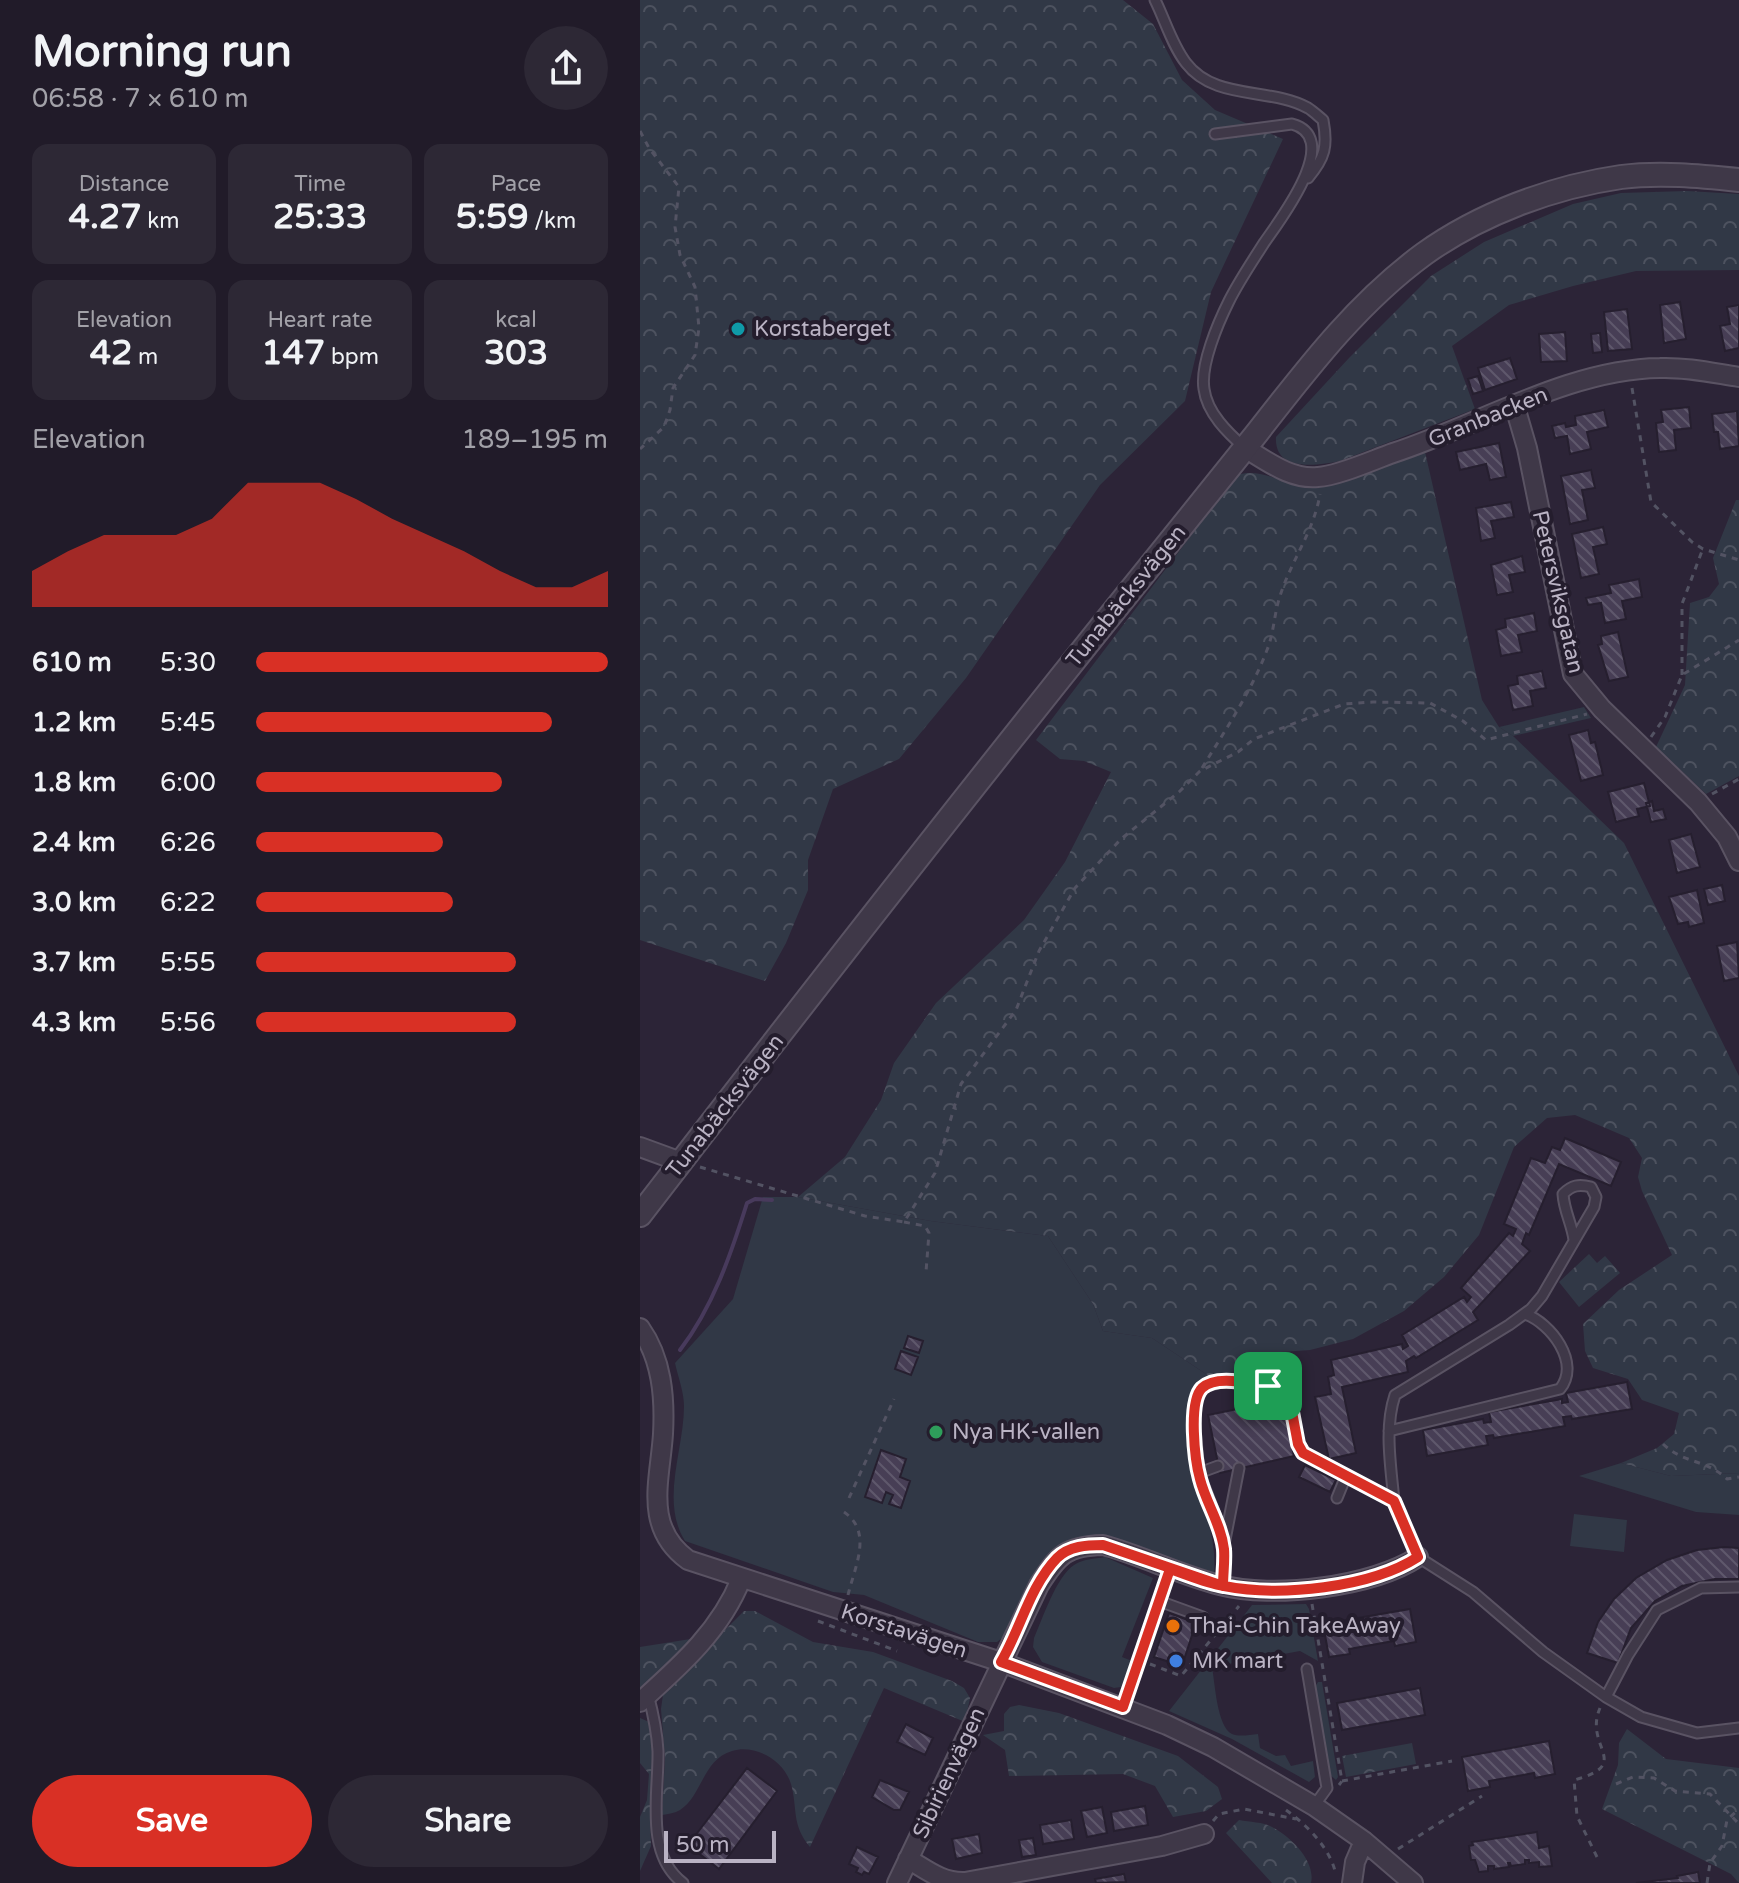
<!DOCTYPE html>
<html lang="en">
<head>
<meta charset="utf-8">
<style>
  body { margin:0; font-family:"Varela Round",sans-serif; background:#2d2835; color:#f1f3f6; height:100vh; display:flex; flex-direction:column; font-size:30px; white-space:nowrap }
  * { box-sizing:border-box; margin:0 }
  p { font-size:26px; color:#a2a1a8 }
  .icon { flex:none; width:44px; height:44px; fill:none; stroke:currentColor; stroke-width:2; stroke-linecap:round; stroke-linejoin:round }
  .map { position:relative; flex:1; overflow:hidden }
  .drawer { display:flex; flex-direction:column; background:#211b29; width:640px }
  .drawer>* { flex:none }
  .scale { position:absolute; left:24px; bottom:20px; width:112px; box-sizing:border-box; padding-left:8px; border:4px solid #bab3c4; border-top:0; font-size:22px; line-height:28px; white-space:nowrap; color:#bab3c4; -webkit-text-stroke:6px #241d2d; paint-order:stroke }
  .pin { position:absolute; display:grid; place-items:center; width:68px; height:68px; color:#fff; margin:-34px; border-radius:16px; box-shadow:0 4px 12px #0006 }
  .round { display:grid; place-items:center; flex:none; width:84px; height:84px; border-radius:42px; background:#2d2835 }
  .head { display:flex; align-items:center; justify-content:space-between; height:136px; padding:0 32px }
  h1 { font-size:44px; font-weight:800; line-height:60px }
  .metrics { display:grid; grid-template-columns:repeat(3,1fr); gap:12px; height:136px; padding:8px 32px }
  .metrics div { display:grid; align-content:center; border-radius:16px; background:#2d2835; text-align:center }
  .metrics b { font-size:34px; font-weight:800 }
  .metrics small { font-size:22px; font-weight:400 }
  .metrics p { font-size:22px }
  .chart { height:224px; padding:16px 32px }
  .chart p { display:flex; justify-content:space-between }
  .chart svg { width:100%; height:144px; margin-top:8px; fill:#d93025; opacity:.7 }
  .primary-button { display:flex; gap:16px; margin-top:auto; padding:16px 32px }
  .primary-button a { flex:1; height:92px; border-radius:48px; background:#d93025; color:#fff; font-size:32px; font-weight:800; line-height:92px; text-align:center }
  .primary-button a+a { background:#2d2835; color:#f1f3f6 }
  ul { padding:0 32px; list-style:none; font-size:26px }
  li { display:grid; grid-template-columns:128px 96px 1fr; align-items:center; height:60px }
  li i { height:20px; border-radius:10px; background:#d93025 }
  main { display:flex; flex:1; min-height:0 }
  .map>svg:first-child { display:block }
</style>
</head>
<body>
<main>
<section class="drawer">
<div class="head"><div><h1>Morning run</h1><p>06:58 · 7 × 610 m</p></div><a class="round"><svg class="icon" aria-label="share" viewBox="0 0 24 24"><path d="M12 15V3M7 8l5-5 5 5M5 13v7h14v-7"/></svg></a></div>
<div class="metrics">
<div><p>Distance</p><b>4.27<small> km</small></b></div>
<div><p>Time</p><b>25:33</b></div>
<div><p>Pace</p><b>5:59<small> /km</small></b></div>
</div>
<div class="metrics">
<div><p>Elevation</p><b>42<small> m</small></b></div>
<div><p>Heart rate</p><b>147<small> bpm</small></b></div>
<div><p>kcal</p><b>303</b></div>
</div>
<div class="chart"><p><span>Elevation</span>189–195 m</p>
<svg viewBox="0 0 160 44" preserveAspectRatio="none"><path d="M0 44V33L10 27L20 22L30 22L40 22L50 17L60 6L70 6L80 6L90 11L100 17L110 22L120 27L130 33L140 38L150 38L160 33V44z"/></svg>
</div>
<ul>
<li><b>610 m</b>5:30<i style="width:100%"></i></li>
<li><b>1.2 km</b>5:45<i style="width:84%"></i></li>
<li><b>1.8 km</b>6:00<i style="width:70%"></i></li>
<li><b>2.4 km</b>6:26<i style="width:53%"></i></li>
<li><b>3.0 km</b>6:22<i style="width:56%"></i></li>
<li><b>3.7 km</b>5:55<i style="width:74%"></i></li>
<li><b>4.3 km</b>5:56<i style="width:74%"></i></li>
</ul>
<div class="primary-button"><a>Save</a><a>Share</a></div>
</section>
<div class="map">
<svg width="1099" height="1883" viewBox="0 0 1099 1883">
  <defs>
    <pattern id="forest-crowns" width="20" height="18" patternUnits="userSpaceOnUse" patternTransform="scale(2)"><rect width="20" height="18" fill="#313846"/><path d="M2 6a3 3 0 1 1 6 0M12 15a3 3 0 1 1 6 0" fill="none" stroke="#4d525f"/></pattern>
    <pattern id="building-back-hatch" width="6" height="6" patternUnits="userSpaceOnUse" patternTransform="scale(2)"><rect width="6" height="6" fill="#473e55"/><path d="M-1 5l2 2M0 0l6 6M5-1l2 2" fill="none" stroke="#5f586c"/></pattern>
  </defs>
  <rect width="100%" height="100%" fill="#2c2437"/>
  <path fill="#313846" d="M 944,707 L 951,718 L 873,736 L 859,727 Z
    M 123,1197 L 158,1197 L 291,1221 L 408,1236 L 453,1304 L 463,1331 L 512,1338 L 569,1376 C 527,1399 563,1435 550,1470 C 563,1507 577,1534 574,1575 L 461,1534 L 437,1539 L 416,1549 L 402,1565 L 372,1630 L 357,1642 L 338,1642 L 224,1595 L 193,1592 L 45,1541 C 20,1501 44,1450 44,1406 C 44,1392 38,1377 35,1363 L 93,1299 Z
    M 981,1463 L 1031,1476 L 1099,1473 L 1099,1515 L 1056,1512 L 939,1476 Z
    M 934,1514 L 987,1520 L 984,1552 L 930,1546 Z
    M 465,1557 L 513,1578 L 482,1657 L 492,1661 L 481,1687 L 474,1688 L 402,1662 L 393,1647 L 394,1638 C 403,1618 416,1577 434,1565 C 443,1559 454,1559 465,1557 Z
    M 666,1604 L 669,1609 L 678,1661 L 660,1651 L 572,1667 C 575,1683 577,1727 592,1734 C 599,1737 609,1735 618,1734 L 620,1748 L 636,1756 L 645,1755 L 651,1766 L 673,1761 L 675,1777 L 669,1782 L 592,1739 L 529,1711 L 612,1605 Z
    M 678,1682 L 682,1682 L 698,1777 L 696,1780 L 689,1774 L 674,1689 Z"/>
  <path fill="url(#forest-crowns)" d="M 0,0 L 483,0 L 513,24 L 542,80 L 575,110 L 643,139 L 571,292 L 545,401 L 460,485 L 326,678 L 259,759 L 193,789 L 168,860 L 168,890 L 146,943 L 125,981 L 0,940 Z
    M 1047,191 L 1099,194 L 1099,270 L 996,271 L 933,286 L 869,305 L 812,346 L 835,409 L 700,461 C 676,466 634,472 636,437 L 709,358 L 791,276 L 844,242 L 933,204 L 981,193 Z
    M 785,452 L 842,700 L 859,727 L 873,736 L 984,843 L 1099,1076 L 1099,1473 L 1031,1476 L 981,1463 L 1017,1448 L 1034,1434 L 1039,1413 L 1002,1400 L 988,1379 L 953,1368 L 945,1351 L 943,1324 L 979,1290 L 1032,1255 L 1002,1191 L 998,1177 L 1002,1158 L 989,1138 L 935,1115 L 907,1118 L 874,1147 L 839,1235 L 804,1277 L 764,1311 L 713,1339 L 670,1350 L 627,1353 L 583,1379 L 569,1376 L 512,1338 L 463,1331 L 453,1304 L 408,1236 L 291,1221 L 158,1197 L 205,1157 L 241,1100 L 254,1063 L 296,1003 L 384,920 L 425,862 L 471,772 L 444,761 L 420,759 L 396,740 L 597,475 C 623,467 644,486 670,486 C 698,487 757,461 785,452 Z
    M 1096,500 L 1099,500 L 1099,776 L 1066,794 L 1016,747 L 1045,685 L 1050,603 L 1069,597 L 1079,584 L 1073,558 Z
    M 949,1254 L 957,1263 L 965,1256 L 980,1273 L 939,1307 L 919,1282 Z
    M 104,1611 L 115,1611 L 173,1642 L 233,1652 L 312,1681 L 324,1688 L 330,1698 L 325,1722 L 244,1688 L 170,1847 C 151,1824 158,1809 151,1784 C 144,1760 115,1744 92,1751 C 63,1759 62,1796 40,1810 C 35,1813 28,1814 22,1815 L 25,1758 L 21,1709 L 23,1695 L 33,1682 Z
    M 57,1638 L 0,1691 L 0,1647 Z
    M 379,1705 L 419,1713 L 538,1756 L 578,1787 L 582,1799 L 566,1811 L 533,1817 L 515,1786 L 483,1774 L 369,1776 L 365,1750 L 343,1735 L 364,1731 L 364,1714 L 370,1707 Z
    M 0,1718 L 9,1722 L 15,1755 L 10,1809 L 11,1846 L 0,1871 L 0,1817 L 7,1800 L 9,1774 L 0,1763 Z
    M 987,1729 L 1026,1759 L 1099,1768 L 1099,1883 L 1091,1874 L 962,1809 L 978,1765 L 979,1743 Z
    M 772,1743 L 776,1764 L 706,1777 L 702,1756 Z
    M 599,1820 C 609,1822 623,1822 632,1827 C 650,1836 676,1861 671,1883 L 632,1883 L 586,1833 Z"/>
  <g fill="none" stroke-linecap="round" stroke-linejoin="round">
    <path stroke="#483a5c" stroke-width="4" d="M 40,1350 C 73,1307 91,1254 107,1203 L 115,1199 L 132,1200"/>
  </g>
  <path fill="url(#building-back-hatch)" stroke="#261f2f" stroke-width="2" d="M 1040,302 L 1046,339 L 1024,343 L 1020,305 Z
    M 1099,305 L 1099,348 L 1085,351 L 1080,326 L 1090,324 L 1087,307 Z
    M 987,309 L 992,349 L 968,351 L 964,312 Z
    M 925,332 L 927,361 L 901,362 L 899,334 Z
    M 960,333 L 962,352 L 953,353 L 951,334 Z
    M 870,358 L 877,379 L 845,390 L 838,368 Z
    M 838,376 L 843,391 L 833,394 L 828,379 Z
    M 1049,407 L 1051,428 L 1034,430 L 1036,450 L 1019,452 L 1016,423 L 1023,422 L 1021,410 Z
    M 964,410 L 968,427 L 947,432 L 951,449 L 930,454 L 927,436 L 915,438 L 912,426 L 925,423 L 926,427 L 936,425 L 935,416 Z
    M 1097,411 L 1099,446 L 1080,449 L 1078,432 L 1074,432 L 1072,414 Z
    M 859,443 L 866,477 L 850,480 L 846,464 L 820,470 L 816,452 Z
    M 951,470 L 955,488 L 942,490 L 948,520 L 930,524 L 921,476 Z
    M 871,502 L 874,517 L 851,521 L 855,538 L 841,541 L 836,508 Z
    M 963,527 L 967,544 L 953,547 L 959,574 L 941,578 L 932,534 Z
    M 882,556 L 885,572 L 869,575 L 873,592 L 857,595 L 851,565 Z
    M 999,579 L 1002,597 L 982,601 L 986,619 L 965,623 L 961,603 L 948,605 L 946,598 L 971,593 L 969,585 Z
    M 894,613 L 897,631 L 878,635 L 882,652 L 861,656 L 856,630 L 866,627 L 865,619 Z
    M 978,632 L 988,677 L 969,681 L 958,645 L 962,644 L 961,636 Z
    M 902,671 L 906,688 L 890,691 L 893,706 L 873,710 L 868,686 L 878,684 L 877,676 Z
    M 948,730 L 951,743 L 955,742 L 963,775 L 941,781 L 929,735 Z
    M 1004,783 L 1010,806 L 997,809 L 999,816 L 976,822 L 968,792 Z
    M 1012,801 L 1014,811 L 1023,809 L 1026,819 L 1011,822 L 1006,803 Z
    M 1051,834 L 1060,867 L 1037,873 L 1029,840 Z
    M 1082,885 L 1085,901 L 1068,905 L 1064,889 Z
    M 1057,890 L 1064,923 L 1049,927 L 1048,922 L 1038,924 L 1029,897 Z
    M 1097,942 L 1099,978 L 1084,981 L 1077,946 Z
    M 925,1138 L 981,1162 L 971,1186 L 919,1164 L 889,1235 L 886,1233 L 882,1244 L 890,1251 L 833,1312 L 838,1320 L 776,1358 L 774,1356 L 766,1361 L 768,1372 L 702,1387 L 716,1453 L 689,1459 L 675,1397 L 691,1394 L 688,1377 L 694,1375 L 691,1360 L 762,1344 L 763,1349 L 768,1346 L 762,1335 L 824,1297 L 827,1302 L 831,1297 L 821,1288 L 869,1233 L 873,1236 L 876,1229 L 864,1224 L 891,1158 L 905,1163 L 912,1147 L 920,1150 Z
    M 268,1336 L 283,1341 L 279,1353 L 264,1348 Z
    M 261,1351 L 278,1357 L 271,1375 L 255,1369 Z
    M 987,1382 L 992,1409 L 932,1419 L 931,1416 L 923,1417 L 925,1426 L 854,1438 L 853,1435 L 846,1436 L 848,1445 L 787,1456 L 783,1430 L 843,1419 L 844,1423 L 851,1422 L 849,1412 L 922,1399 L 922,1403 L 928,1402 L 926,1393 Z
    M 642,1400 L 654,1456 L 580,1473 L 568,1415 Z
    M 241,1450 L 266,1459 L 260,1477 L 270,1481 L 261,1508 L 249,1504 L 253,1495 L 246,1492 L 242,1503 L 225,1497 Z
    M 665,1465 L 696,1480 L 690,1492 L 659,1477 Z
    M 1084,1547 L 1099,1548 L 1099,1579 L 1075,1579 L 1042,1586 L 1015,1601 L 991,1628 L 978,1663 L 947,1653 L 958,1622 L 974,1599 L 996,1578 L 1027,1560 L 1057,1550 Z
    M 770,1609 L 776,1642 L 755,1646 L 754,1641 L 709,1649 L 710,1654 L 689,1657 L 683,1624 Z
    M 529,1613 L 556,1623 L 542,1666 L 514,1657 Z
    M 780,1688 L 785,1715 L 702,1730 L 697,1703 Z
    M 266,1724 L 293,1738 L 285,1755 L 257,1742 Z
    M 909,1741 L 915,1774 L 895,1778 L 894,1773 L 849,1781 L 850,1787 L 828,1791 L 822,1757 Z
    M 107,1768 L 137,1791 L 79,1869 L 48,1845 Z
    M 240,1780 L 269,1792 L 260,1810 L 254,1810 L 232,1797 Z
    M 505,1806 L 508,1825 L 474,1831 L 471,1812 Z
    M 462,1807 L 467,1833 L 447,1837 L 441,1811 Z
    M 431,1820 L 434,1839 L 403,1844 L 400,1825 Z
    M 897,1832 L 899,1848 L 909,1846 L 912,1866 L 899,1867 L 899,1862 L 889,1863 L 889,1860 L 885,1860 L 885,1864 L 871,1866 L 870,1863 L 868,1863 L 869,1867 L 854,1869 L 854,1866 L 848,1866 L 848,1871 L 839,1872 L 835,1860 L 831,1860 L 829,1846 L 833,1845 L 832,1842 Z
    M 339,1834 L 342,1853 L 316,1859 L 312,1839 Z
    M 393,1838 L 396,1855 L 382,1857 L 379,1840 Z
    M 217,1847 L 238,1857 L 229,1874 L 224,1872 L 222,1875 L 216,1872 L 218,1868 L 209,1864 Z
    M 1058,1872 L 1060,1883 L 996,1883 L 1038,1878 L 1037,1876 Z
    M 484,1874 L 486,1882 L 456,1883 L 455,1879 Z"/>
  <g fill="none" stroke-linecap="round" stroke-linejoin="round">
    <g stroke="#5a5363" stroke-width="13">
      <path id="service" d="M 515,0 C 525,20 532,45 546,63 C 575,101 630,87 668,108 C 673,111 678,116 683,120 C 688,146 685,158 668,178
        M 575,134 L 652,124 C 704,138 639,221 624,243 C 612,262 599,281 589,301 C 578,323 560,365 564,389 C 567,413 588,433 605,448
        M 749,1431 L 920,1389 C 941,1363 911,1323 885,1314
        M 559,1473 L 578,1466
        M 697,1498 L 706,1476
        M 754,1501 C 751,1467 744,1428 755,1395 L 869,1325 L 891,1309 L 902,1296 L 954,1207 L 956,1197 L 951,1187 C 939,1184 932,1185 923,1194 C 924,1211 932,1224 934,1240
        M 584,1545 L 599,1468
        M 583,1586 L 584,1549 L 575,1514 L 559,1473 L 554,1417 L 556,1398 L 563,1387 L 586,1381 L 628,1386 L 640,1389 L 649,1396 L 658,1444 L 663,1453 L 754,1501 L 778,1557 L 833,1592 L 903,1652 L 966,1697 L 1001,1717 L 1057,1733 L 1099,1728
        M 519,1601 L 530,1569
        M 667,1669 L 687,1788 L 674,1806
        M 8,1694 C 13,1713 17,1731 18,1751 C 19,1792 4,1854 43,1883
        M 966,1697 L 988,1655 L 1017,1610 L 1061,1588 L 1099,1587
        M 483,1707 L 519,1601 L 563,1617"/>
    </g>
    <g stroke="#5a5363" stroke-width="22">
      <path id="minor" d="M 875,407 L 887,448 L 933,674 L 962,709 L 1058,802 L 1087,837 L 1099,861
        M 605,448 C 627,461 651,480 678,477 C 698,476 733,460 753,453 C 839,425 929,369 1020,368 C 1047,367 1073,373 1099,377
        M 0,1147 L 41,1162
        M 0,1328 C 22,1359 25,1397 23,1434 C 20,1481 3,1527 48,1560 L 361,1662 L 527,1725 L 573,1747 L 674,1806 L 724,1841 L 773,1883
        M 0,1702 C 40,1666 81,1630 101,1579
        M 268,1859 C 287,1870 302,1883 325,1882 L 522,1846 L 564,1834
        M 257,1883 L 399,1585 C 418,1555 426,1546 463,1545 C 503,1556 540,1575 580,1585 C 633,1599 732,1587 778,1557
        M 712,1883 L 715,1862 L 724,1841"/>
    </g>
    <g stroke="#5a5363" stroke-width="26">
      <path id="tertiary" d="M 0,1215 C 172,992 346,769 523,550 C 554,511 586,472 617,433 C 667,369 717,303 784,254 C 840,214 912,187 981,177 C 1020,172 1060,176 1099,180"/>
    </g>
    <path stroke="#535363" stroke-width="3" stroke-dasharray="6 6" stroke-linecap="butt" d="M 0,131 L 9,148 L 39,187 L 35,227 L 40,255 L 55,287 L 59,328 L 55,355 L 33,388 L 30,410 L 24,427 L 0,449
      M 992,388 L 1011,502 L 1052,542 L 1063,549 L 1099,560
      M 1042,675 L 1042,604 L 1062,551
      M 1011,737 L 1025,717 L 1042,675 L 1099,640
      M 562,768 C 586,729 611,692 627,650 C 634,633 634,614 640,596 C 651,561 674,531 680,494
      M 1072,794 L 1099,779
      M 60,1167 L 225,1216 L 264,1222 L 295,1173 L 321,1084 L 376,1010 L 399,951 L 435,888 L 481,839 L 539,792 L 560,771 L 598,752 L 614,739 L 704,704 L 733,702 L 790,703 L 823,721 L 846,740 L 947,714
      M 264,1222 L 285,1226 L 289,1233 L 286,1272
      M 1023,1444 C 1044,1464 1066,1459 1087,1479 L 1099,1477
      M 209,1498 L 254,1399
      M 204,1512 C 233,1532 215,1566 208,1595
      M 672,1604 L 702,1781 L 699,1785
      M 178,1621 L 257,1651
      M 510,1664 L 541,1676 L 599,1606
      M 702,1781 L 812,1761
      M 976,1784 L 993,1777 L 1014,1778 L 1035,1791 L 1070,1794 L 1099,1824
      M 646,1810 C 668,1826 691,1849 696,1875
      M 573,1821 L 579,1814 L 604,1809 L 656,1819
      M 758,1849 L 842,1796
      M 957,1857 L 937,1816 L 934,1780 C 994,1764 943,1747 960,1708
      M 1067,1883 L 1070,1863 L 1082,1846 L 1087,1820 L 1099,1809"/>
    <use href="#service" stroke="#3f3848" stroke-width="9"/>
    <use href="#minor" stroke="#3f3848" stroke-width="18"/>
    <use href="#tertiary" stroke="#3f3848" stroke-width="22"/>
  </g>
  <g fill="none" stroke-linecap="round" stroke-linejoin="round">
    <g stroke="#fff" stroke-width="16">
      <path id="route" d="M 628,1386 C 610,1384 577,1374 562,1388 C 548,1402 555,1461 560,1479 C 566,1503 581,1524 584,1549 C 585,1561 583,1574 583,1586 L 463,1545 C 447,1545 429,1546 417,1558 C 390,1586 380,1630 361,1662 L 483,1707 L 530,1569 C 548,1575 566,1583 584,1586 C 640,1597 730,1588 778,1557 L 754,1501 L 663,1453 L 658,1444 L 649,1396 L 640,1389 L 628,1386"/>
    </g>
    <use href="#route" stroke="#d93025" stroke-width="10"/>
  </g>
  <circle fill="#0f9aa8" stroke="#241d2d" stroke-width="3" cx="98" cy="329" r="8"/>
  <circle fill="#2e9e5b" stroke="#241d2d" stroke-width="3" cx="296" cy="1432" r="8"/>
  <circle fill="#e8710a" stroke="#241d2d" stroke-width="3" cx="533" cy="1626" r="8"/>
  <circle fill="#3f7fe0" stroke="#241d2d" stroke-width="3" cx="536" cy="1661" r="8"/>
  <g text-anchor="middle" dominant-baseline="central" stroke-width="8" stroke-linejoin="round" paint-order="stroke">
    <g font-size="22" fill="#bab3c4" stroke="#241d2d" text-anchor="start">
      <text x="114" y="329">Korstaberget</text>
      <text x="312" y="1432">Nya HK-vallen</text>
      <text x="549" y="1626">Thai-Chin TakeAway</text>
      <text x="552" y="1661">MK mart</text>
    </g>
    <g font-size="22" fill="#bab3c4" stroke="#241d2d">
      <text transform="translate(848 417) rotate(-22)">Granbacken</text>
      <text transform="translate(918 592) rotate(77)">Petersviksgatan</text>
      <text transform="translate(486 596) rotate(-51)">Tunabäcksvägen</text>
      <text transform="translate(85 1106) rotate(-52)">Tunabäcksvägen</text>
      <text transform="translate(264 1631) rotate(18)">Korstavägen</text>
      <text transform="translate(309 1773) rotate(-65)">Sibirienvägen</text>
    </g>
  </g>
</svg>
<div class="scale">50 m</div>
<div class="pin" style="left:628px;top:1386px;background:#1e9e55"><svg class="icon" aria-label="arrive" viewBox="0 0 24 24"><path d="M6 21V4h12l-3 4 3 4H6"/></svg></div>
</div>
</main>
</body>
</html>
